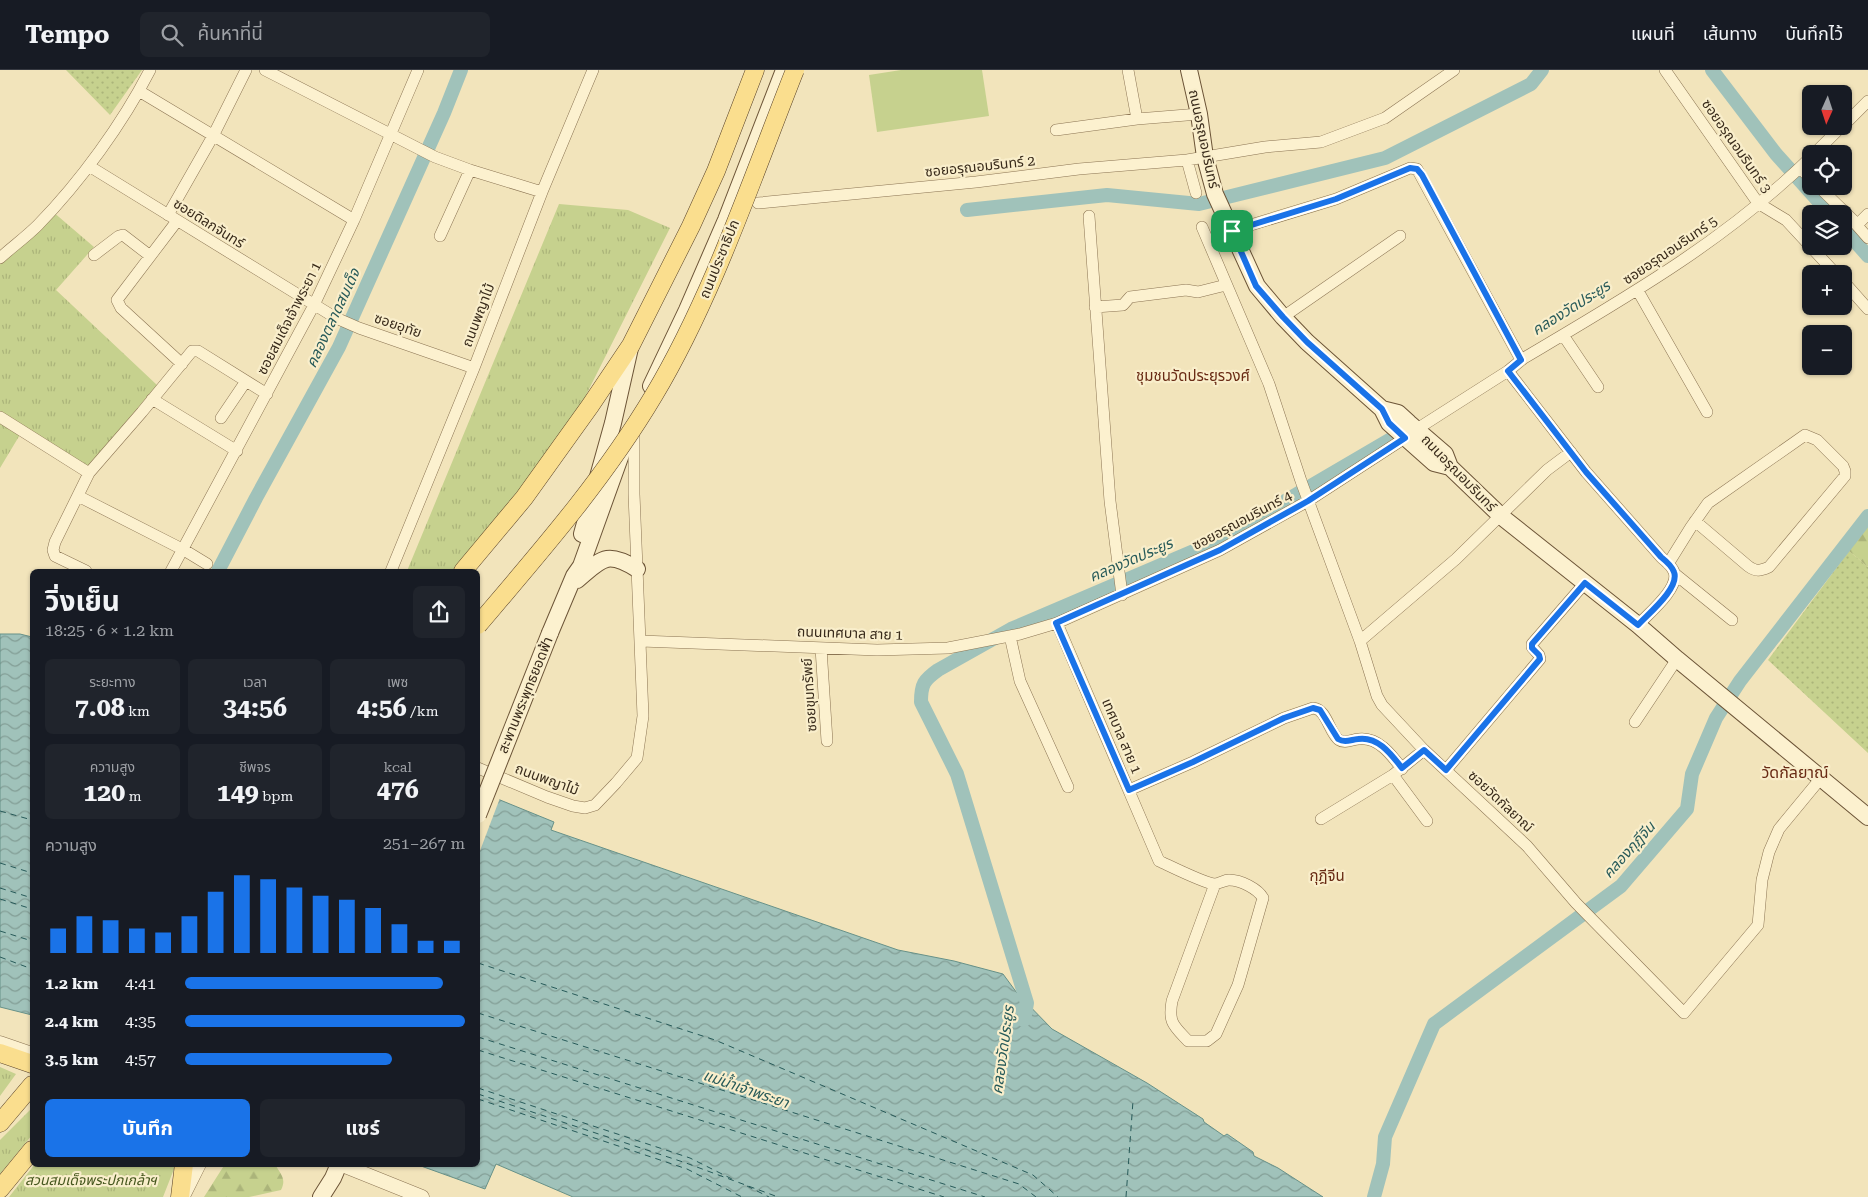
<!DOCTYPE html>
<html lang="th">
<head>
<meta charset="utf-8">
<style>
  body { margin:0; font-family:"Roboto Serif","Noto Sans Thai",serif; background:#20242c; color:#f1f3f6; height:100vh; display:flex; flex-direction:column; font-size:19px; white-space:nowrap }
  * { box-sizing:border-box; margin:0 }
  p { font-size:16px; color:#9ea1a6 }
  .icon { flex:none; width:28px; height:28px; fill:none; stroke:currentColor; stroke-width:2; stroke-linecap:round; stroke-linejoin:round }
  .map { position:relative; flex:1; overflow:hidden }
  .sheet { position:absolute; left:30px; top:499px; width:450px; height:598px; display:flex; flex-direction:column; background:#171b24; border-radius:8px; box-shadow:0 1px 4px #0004 }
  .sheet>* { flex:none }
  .needle { width:32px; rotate:183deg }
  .tools { position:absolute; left:1802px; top:15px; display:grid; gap:10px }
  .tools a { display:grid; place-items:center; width:50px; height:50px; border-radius:8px; background:#171b24; box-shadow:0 1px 4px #0004; font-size:25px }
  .pin { position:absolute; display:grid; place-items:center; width:42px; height:42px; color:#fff; margin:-21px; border-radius:10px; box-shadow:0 2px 8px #0006 }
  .round { display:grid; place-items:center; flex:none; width:52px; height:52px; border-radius:8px; background:#20242c }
  .summary { display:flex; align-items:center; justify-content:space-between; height:85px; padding:0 15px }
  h1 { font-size:28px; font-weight:700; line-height:38px }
  .figures { display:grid; grid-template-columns:repeat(3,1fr); gap:8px; height:85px; padding:5px 15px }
  .figures div { display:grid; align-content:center; border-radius:8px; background:#20242c; text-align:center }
  .figures b { font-size:25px; font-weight:700 }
  .figures small { font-size:14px; font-weight:400 }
  .figures p { font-size:14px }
  .chart { height:140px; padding:10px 15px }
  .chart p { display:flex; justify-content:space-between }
  .chart svg { width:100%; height:90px; margin-top:5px; stroke:#1a73e8; stroke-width:6 }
  .action { display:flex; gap:10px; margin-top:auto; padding:10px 15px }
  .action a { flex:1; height:58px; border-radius:8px; background:#1a73e8; color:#fff; font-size:20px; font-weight:700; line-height:58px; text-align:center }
  .action a+a { background:#20242c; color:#f1f3f6 }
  ul { padding:0 15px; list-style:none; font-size:16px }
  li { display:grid; grid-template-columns:80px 60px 1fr; align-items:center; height:38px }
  li i { height:12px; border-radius:6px; background:#1a73e8 }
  header { display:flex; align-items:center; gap:30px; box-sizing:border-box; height:70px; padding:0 25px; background:#171b24; border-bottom:1px solid #363941 }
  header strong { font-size:24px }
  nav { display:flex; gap:28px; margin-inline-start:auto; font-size:18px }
  .search { width:350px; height:45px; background:#20242c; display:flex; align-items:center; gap:12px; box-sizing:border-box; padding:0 18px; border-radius:8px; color:#9ea1a6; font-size:19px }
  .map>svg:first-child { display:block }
</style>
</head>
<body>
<header>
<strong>Tempo</strong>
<div class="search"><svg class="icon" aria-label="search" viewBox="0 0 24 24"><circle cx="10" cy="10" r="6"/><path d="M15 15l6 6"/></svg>ค้นหาที่นี่</div>
<nav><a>แผนที่</a><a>เส้นทาง</a><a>บันทึกไว้</a></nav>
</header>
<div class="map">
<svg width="1868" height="1127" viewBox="0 0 1868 1127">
  <defs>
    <pattern id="grass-dots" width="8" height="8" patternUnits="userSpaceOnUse" patternTransform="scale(1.25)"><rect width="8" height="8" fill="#c6d18e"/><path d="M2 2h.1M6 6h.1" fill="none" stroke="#abb47a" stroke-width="1.8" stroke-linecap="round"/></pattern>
    <pattern id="forest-firs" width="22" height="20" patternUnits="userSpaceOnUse" patternTransform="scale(1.25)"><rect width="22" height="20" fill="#c6d18e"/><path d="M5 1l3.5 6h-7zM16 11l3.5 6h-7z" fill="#abb47a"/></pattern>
    <pattern id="park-tufts" width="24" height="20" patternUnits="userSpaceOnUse" patternTransform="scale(1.25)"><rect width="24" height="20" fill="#c6d18e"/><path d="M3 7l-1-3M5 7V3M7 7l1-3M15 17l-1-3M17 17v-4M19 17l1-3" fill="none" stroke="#abb47a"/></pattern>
    <pattern id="water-waves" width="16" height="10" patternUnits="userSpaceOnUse" patternTransform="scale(1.25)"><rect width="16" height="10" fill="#a0c2ba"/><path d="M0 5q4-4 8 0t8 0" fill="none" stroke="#839e96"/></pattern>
  </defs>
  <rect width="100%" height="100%" fill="#f2e4bb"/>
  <path fill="url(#grass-dots)" d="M 66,0 L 142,0 L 110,45 Z
    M 1849,481 L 1868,497 L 1868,683 L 1768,590 Z"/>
  <path fill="url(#forest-firs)" d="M 1868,455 L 1868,497 L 1849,481 Z
    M 225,1094 L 275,1094 C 280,1104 287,1108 281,1120 L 249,1127 L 204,1127 Z"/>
  <path fill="url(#park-tufts)" d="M 559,134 L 628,140 L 670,158 L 584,329 L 522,420 L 453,501 L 407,501 Z
    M 52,141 L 94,177 L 56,220 L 157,315 L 88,397 L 0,346 L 0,190 Z
    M 0,349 L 21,363 L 0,398 Z
    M 0,997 L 16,1004 L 0,1026 Z
    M 32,1038 L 32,1065 L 0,1104 L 0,1070 Z
    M 35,1094 L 174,1094 L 174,1099 L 163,1127 L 9,1127 Z"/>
  <path fill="#c6d18e" d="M 901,0 L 982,0 L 989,46 L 877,62 L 869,5 Z"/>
  <path fill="url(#water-waves)" stroke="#679188" d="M 0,564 L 20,564 L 32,567 L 32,945 L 0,937 Z
    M 478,721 L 554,752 L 551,760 L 898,880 L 954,891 L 1003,904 L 1017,923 L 1052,959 L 1147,1013 L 1203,1049 L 1204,1052 L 1224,1066 L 1227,1064 L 1253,1082 L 1254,1086 L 1278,1098 L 1323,1127 L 573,1127 L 496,1094 L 485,1119 L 421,1096 L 421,1094 L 478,1094 Z"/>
  <path fill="#f2e4bb" d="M 478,719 L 500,728 L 478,786 Z"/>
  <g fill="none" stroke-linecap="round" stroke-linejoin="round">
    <path stroke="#a0c2ba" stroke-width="14" d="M 1712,0 L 1776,84 L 1830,144
      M 967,140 L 1107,125 L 1199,134 L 1385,88 L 1531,14 L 1542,0
      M 1844,159 L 1868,186
      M 218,501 L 256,428 L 339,277 L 444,43 L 461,0
      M 1024,950 L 1027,933 L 957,704 L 921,632 C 921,614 924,610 938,600 L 1011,559 L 1215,472 L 1408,359
      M 1374,1127 L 1383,1094 L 1385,1067 L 1434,954 L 1621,816 L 1687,739 L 1692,704 L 1716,648 L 1740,611 L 1868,446"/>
    <path stroke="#275a59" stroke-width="1" stroke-dasharray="6 5" stroke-linecap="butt" d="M 0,741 L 32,750
      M 0,793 L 32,803
      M 0,818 L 32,828
      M 0,829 L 32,839
      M 0,861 L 32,871
      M 0,887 L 32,899
      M 478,893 L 715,970 L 1033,1105 L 1058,1127
      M 478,943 L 1019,1114 L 1036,1127
      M 478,967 L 985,1127
      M 478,980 L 944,1127
      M 478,1018 L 690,1088 L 734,1110
      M 478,1024 L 686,1093 L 778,1127
      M 478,1029 L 687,1099 L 742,1127
      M 747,1116 L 769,1127
      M 1126,1127 L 1133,1031"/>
    <g stroke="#8b7453" stroke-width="12">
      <path id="minor" d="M 265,0 L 435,87 L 470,100 L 542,122
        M 1128,0 L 1137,49
        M 1665,0 L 1758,133 L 1786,150 L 1836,204
        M 139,21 L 354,150
        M 1844,55 L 1868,31
        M 1056,60 L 1137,49 L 1199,44
        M 1814,84 L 1842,56
        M 1187,90 L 1196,123
        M 89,96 L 336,248 L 359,258 L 474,298
        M 1800,98 L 1811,109
        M 1818,116 L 1856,153 L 1860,152 L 1868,144
        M 758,133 L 976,112 L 1079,99 L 1187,90 L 1265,77 L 1321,72 L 1385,48 L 1454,0
        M 168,145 L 213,66 L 246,0
        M 1089,146 L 1110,431 L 1122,525
        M 177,151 L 117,230 L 121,238 L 182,294
        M 1854,152 L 1868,168
        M 1202,157 L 1269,314 L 1301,411 L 1360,571 L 1377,626 L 1382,635 L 1424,680 L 1527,776 L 1576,833 L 1684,943 L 1758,855 L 1762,810 L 1769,782 L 1779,759 L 1821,708
        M 1231,161 L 1336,129 L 1410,98 L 1417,99 L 1521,290
        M 440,166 L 470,100
        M 94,185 L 119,166 L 123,165 L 149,185
        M 0,188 C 12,177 26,167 38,155 C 80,112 123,53 150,0
        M 1844,212 L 1868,239
        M 1638,221 L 1707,342
        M 1095,237 L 1123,235 L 1130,227 L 1186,220 L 1198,222 L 1226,215
        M 1283,247 L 1400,166
        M 1563,265 L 1598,317
        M 1508,301 L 1586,402 L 1661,487 C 1666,492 1672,496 1674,502 C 1680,518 1648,544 1638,555
        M 152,329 L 237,381
        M 0,347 L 89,403
        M 221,348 L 246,311
        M 1417,359 L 1508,301 L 1524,288 C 1627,227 1725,171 1811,87
        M 78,426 L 184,480 L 207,494
        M 1668,494 L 1691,457 L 1708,433 L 1805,365 L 1817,370 L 1843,396 L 1845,401 L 1845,406 L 1769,497 C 1760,501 1756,502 1748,496 L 1695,451
        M 86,501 L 55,486 L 53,480 L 55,472 L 89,403 L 142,342 L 192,281 L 198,281 L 267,324
        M 171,501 L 314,235 L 354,150 L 418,0
        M 391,501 L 474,298 L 542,122 L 593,0
        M 1675,504 L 1732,550
        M 1057,553 L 1159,791 C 1170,796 1204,813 1214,814 C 1219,814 1224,810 1229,810 C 1241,810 1258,819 1263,828 L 1238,915 L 1216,964 L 1207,971 L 1188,971 C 1174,956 1168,953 1172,931 L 1215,814
        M 1010,566 L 1020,611 L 1068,717
        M 641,571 L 877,580 L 948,578 L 1020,564 L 1057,553 L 1220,480 L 1308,431 L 1405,368
        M 1360,571 L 1456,489 L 1547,400 L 1571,382
        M 821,578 L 827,671
        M 1635,652 L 1677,589
        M 478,698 L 547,727 L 573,736 L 585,738 L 595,735 L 616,713 L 637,688 L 643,646 L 634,424 L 634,359
        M 1446,700 L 1540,589 L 1539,585 L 1532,577 L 1532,574 L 1585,513
        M 1393,705 L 1427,751
        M 1129,720 L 1193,692 L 1284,648 L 1313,638 C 1327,639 1329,663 1339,670 C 1345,674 1353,669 1359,669 C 1378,667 1391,684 1402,699
        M 1321,749 L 1393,705 L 1424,680"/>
    </g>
    <g stroke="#8b7453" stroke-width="15">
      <path id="tertiary" d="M 0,973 L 32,984
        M 340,1094 L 422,1127
        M 183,1126 L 199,1094"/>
    </g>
    <g stroke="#6c5437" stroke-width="18">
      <path id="secondary" d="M 1189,0 L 1199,44 L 1205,87 L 1215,124 L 1257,216 L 1283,247 L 1307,272 L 1382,339 L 1398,343 L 1409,353 L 1445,384 L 1450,397 L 1502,447 L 1638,555 L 1677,589 L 1868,747
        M 651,316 L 687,240 L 726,150 L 784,0
        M 1382,339 L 1389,353 L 1434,393 L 1450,397
        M 582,464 L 613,353 L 630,278
        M 577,510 C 602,489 606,480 637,499
        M 550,563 L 574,506 L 581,496 L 623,379
        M 321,1127 L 333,1108 L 339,1094"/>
    </g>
    <g stroke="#584128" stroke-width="19">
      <path id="primary" d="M 463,501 L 524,428 L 590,336 L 631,275 L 691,156 L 716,101 L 755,0
        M 0,983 L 32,994
        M 0,1053 L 32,1015
        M 0,1119 L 32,1080
        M 180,1127 L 184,1094"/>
    </g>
    <use href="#minor" stroke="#fcf1cf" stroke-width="11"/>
    <use href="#tertiary" stroke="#fcf1cf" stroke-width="14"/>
    <use href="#secondary" stroke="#fcf1cf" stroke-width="16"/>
    <use href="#primary" stroke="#fade8e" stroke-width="18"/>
    <g stroke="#6c5437" stroke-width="18" stroke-linecap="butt">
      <path id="secondary-bridge" d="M 478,745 L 550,563"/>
    </g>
    <g stroke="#584128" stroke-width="19" stroke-linecap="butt">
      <path id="primary-bridge" d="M 478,555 C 541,481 604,409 654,325 C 713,226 752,108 795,0"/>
    </g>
    <use href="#secondary-bridge" stroke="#fcf1cf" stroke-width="16"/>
    <use href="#primary-bridge" stroke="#fade8e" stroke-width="18"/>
  </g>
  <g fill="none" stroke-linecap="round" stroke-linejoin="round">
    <g stroke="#fff" stroke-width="10">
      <path id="route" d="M 1410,98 L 1417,99 L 1422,105 L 1521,290 L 1508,301 L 1586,402 L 1661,487 C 1666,491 1672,496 1674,502 C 1680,518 1648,544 1638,555 L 1585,513 L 1532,574 L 1532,578 L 1539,585 L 1540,589 L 1446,700 L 1424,680 L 1402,698 C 1391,684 1378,666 1358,669 C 1350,670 1345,673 1338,669 L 1320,640 L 1313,638 L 1284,648 L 1193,692 L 1129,720 L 1056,553 L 1220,480 L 1308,431 L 1405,368 L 1389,353 L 1382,339 L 1307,272 L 1283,247 L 1256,216 L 1232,161 L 1336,129 Z"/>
    </g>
    <use href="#route" stroke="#1a73e8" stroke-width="6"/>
  </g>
  <g text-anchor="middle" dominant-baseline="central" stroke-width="4.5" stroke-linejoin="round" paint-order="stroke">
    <g font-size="14" fill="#382a1a" stroke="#f9eecb">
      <text transform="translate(1204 69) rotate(78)">ถนนอรุณอมรินทร์</text>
      <text transform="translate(1737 76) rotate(55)">ซอยอรุณอมรินทร์ 3</text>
      <text transform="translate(980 96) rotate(-6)">ซอยอรุณอมรินทร์ 2</text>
      <text transform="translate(209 153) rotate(32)">ซอยดิลกจันทร์</text>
      <text transform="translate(1670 180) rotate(-34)">ซอยอรุณอมรินทร์ 5</text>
      <text transform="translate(719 189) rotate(-68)">ถนนประชาธิปก</text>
      <text transform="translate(478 245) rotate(-69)">ถนนพญาไม้</text>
      <text transform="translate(289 248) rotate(-63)">ซอยสมเด็จเจ้าพระยา 1</text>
      <text transform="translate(398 255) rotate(19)">ซอยอุทัย</text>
      <text transform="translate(1459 403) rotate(46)">ถนนอรุณอมรินทร์</text>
      <text transform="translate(1242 450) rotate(-28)">ซอยอรุณอมรินทร์ 4</text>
      <text transform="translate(850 563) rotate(2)">ถนนเทศบาล สาย 1</text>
      <text transform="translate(525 625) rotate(-68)">สะพานพระพุทธยอดฟ้า</text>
      <text transform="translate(809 625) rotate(-94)">ซอยขุมทรัพย์</text>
      <text transform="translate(1122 666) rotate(67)">เทศบาล สาย 1</text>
      <text transform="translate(547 709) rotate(20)">ถนนพญาไม้</text>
      <text transform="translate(1501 731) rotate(43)">ซอยวัดกัลยาณ์</text>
    </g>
    <g font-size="14" font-style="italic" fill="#46571e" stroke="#f9eecb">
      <text x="91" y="1110">สวนสมเด็จพระปกเกล้าฯ</text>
    </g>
    <g font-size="15" font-style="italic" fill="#275a59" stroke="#f9eecb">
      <text transform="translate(1571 238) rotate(-32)">คลองวัดประยูร</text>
      <text transform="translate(333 248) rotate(-65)">คลองตลาดสมเด็จ</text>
      <text transform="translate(1131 490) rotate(-23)">คลองวัดประยูร</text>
      <text transform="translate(1629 780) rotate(-48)">คลองกุฎีจีน</text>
      <text transform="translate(1003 980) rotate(-82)">คลองวัดประยูร</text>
      <text transform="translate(746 1019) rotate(19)">แม่น้ำเจ้าพระยา</text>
    </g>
    <g font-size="15" fill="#692b15" stroke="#f9eecb">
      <text x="1193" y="306">ชุมชนวัดประยุรวงศ์</text>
      <text x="1327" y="806">กุฎีจีน</text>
    </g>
    <g font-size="16" fill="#692b15" stroke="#f9eecb">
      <text x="1795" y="702">วัดกัลยาณ์</text>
    </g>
  </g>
</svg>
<div class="tools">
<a><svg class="needle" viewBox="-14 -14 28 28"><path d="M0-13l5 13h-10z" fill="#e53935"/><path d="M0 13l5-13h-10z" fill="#9ea1a6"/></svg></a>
<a><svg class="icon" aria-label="locate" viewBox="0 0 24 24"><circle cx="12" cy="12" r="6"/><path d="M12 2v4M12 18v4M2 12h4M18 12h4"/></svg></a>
<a><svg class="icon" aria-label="layers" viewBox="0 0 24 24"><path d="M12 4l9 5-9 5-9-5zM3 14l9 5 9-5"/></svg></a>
<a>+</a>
<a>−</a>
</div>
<div class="pin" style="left:1232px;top:161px;background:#1e9e55"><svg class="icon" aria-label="arrive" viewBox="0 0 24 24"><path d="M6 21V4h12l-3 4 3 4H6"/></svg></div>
<section class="sheet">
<div class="summary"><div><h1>วิ่งเย็น</h1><p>18:25 · 6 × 1.2 km</p></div><a class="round"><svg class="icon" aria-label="share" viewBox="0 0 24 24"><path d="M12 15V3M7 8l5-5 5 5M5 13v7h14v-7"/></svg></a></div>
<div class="figures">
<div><p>ระยะทาง</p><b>7.08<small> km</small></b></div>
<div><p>เวลา</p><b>34:56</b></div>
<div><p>เพซ</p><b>4:56<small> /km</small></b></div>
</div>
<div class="figures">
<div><p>ความสูง</p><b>120<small> m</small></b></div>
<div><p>ชีพจร</p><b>149<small> bpm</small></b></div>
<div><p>kcal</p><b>476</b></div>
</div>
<div class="chart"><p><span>ความสูง</span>251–267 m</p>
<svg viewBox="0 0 160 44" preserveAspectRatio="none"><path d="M5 44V32M15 44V26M25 44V28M35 44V32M45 44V34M55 44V26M65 44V14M75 44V6M85 44V8M95 44V12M105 44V16M115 44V18M125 44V22M135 44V30M145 44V38M155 44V38"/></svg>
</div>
<ul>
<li><b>1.2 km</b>4:41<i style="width:92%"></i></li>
<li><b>2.4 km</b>4:35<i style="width:100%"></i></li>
<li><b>3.5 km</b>4:57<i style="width:74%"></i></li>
</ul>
<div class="action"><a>บันทึก</a><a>แชร์</a></div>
</section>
</div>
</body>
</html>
